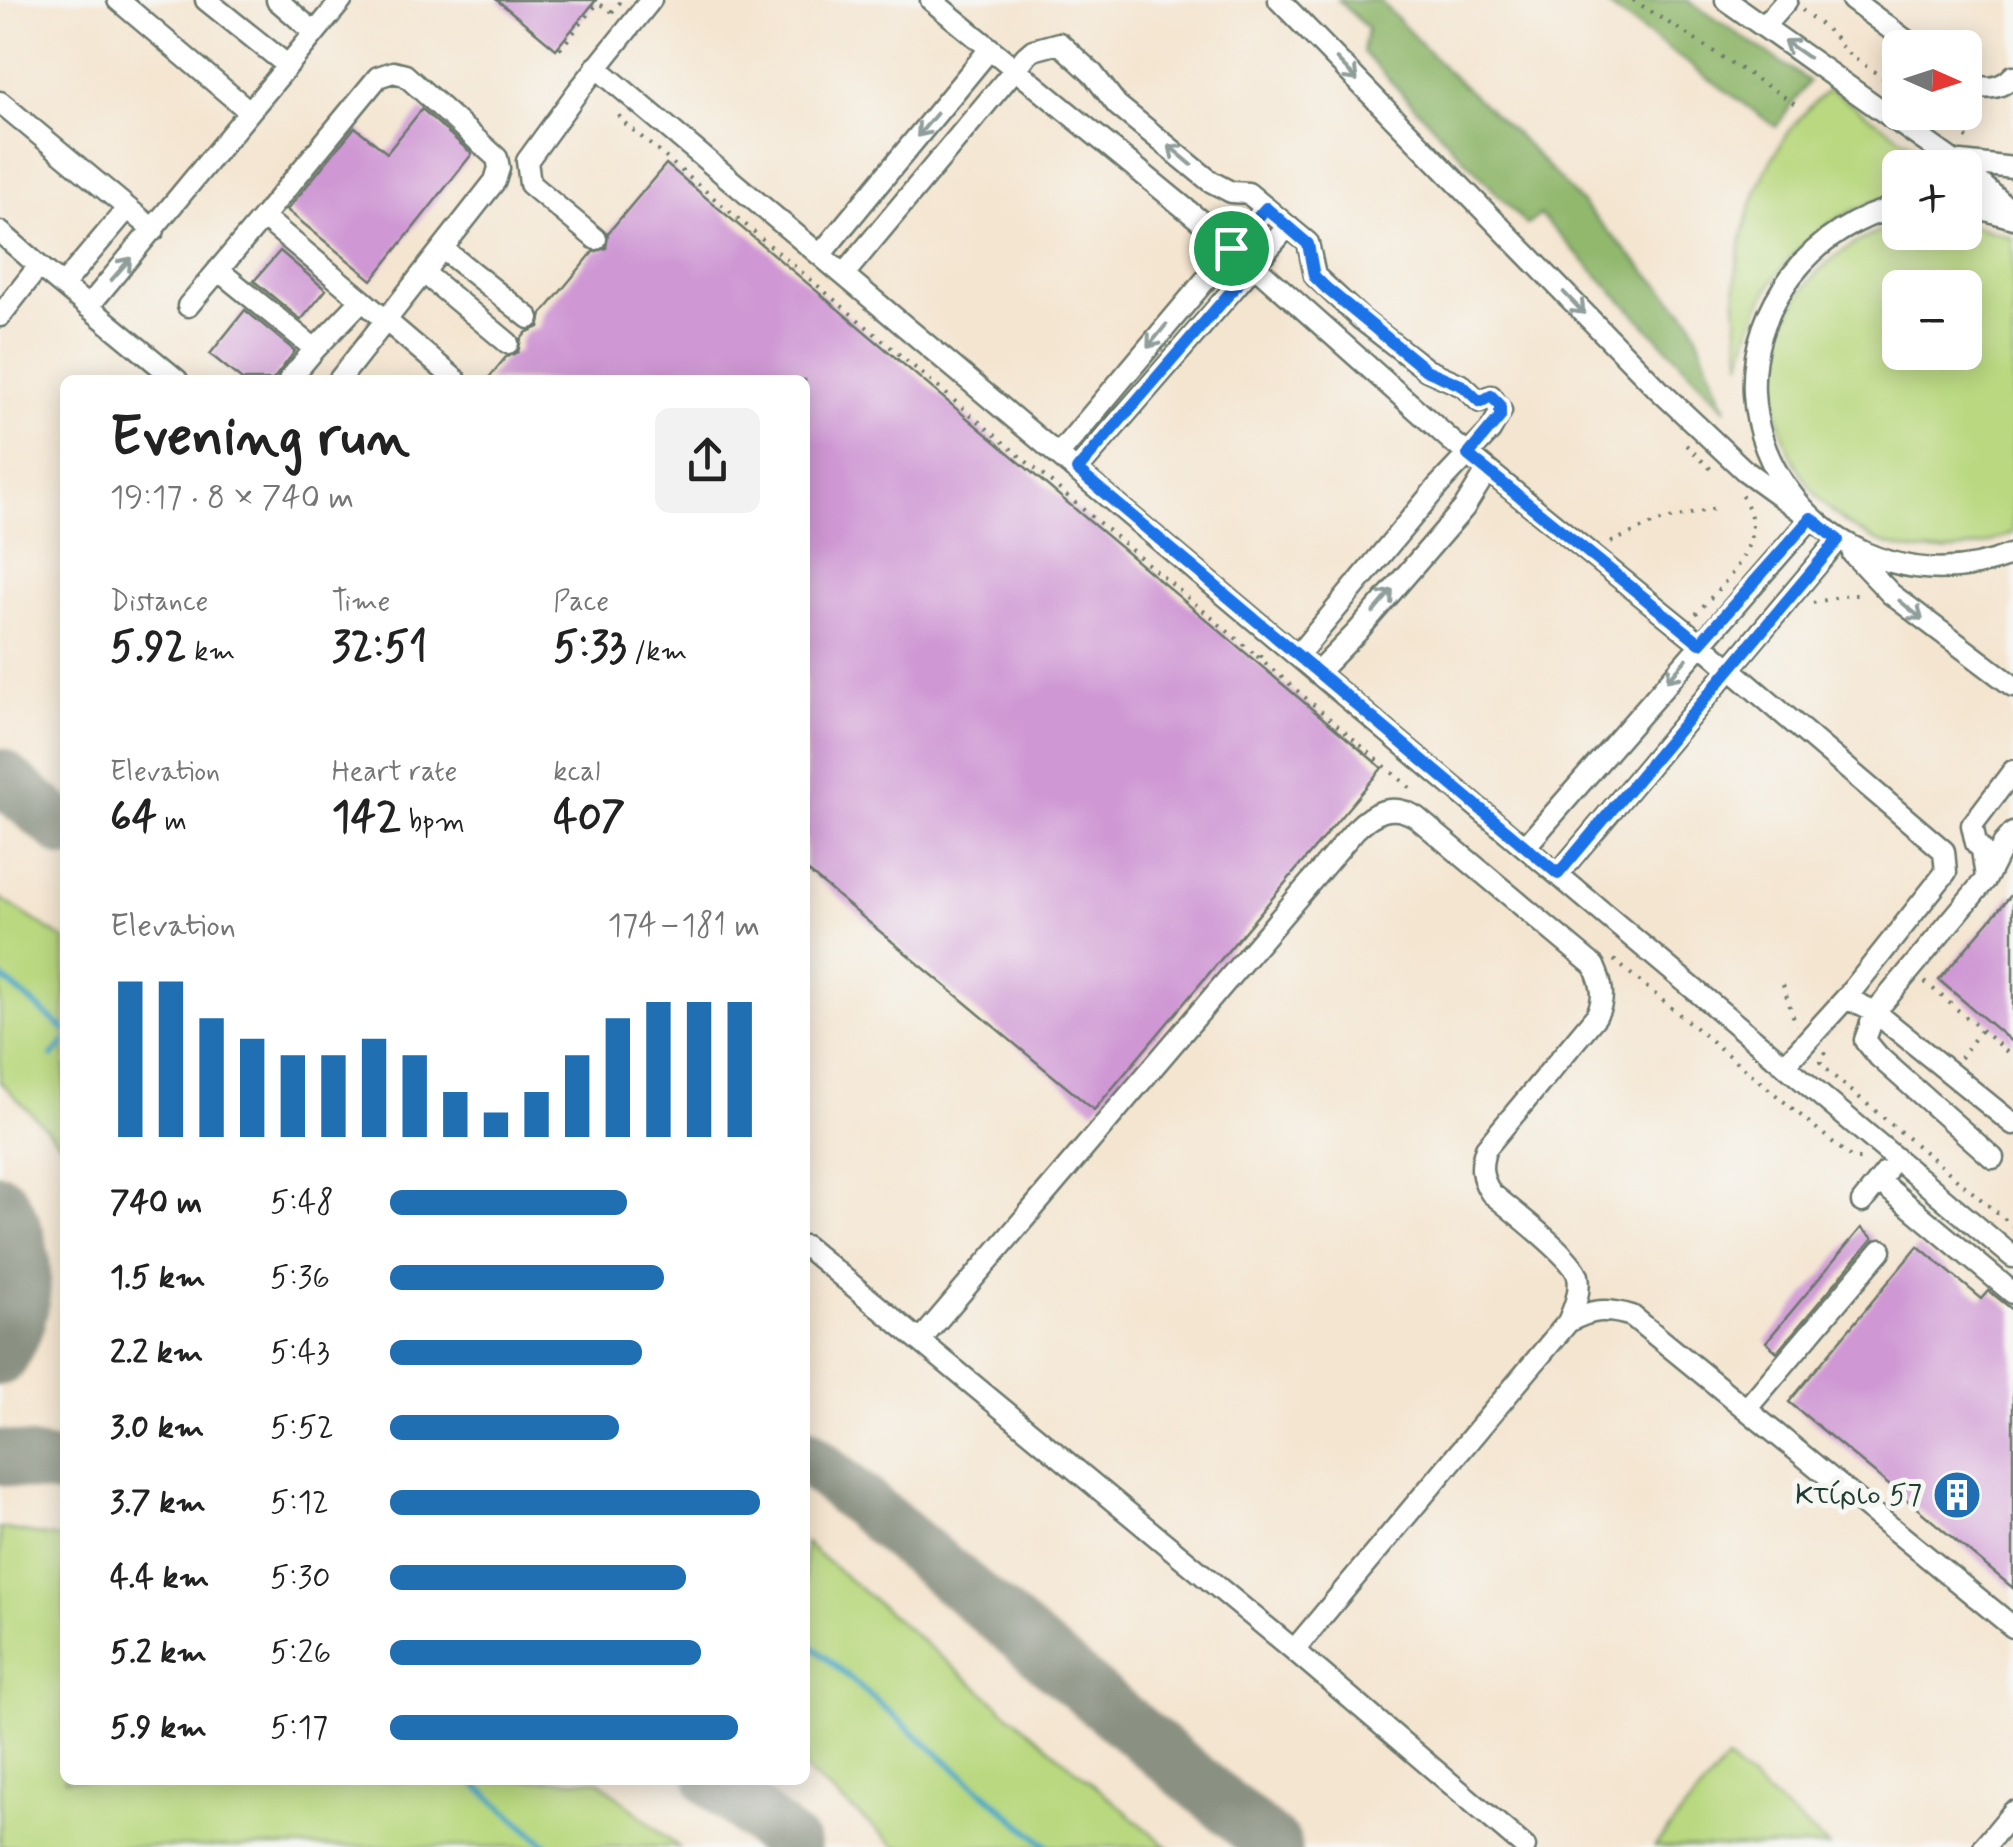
<!DOCTYPE html>
<html lang="en">
<head>
<meta charset="utf-8">
<style>
  body { margin:0; font-family:Mynerve,sans-serif; background:#f2f2f2; color:#222; height:100vh; display:flex; flex-direction:column; font-size:38px; white-space:nowrap }
  * { box-sizing:border-box; margin:0 }
  p { font-size:32px; color:#767676 }
  .icon { flex:none; width:55px; height:55px; fill:none; stroke:currentColor; stroke-width:2; stroke-linecap:round; stroke-linejoin:round }
  .map { position:relative; flex:1; overflow:hidden }
  .sheet { position:absolute; left:60px; top:375px; width:750px; height:1410px; display:flex; flex-direction:column; background:#fff; border-radius:15px; box-shadow:0 5px 25px #0003 }
  .sheet>* { flex:none }
  .needle { width:65px; rotate:93deg }
  .controls { position:absolute; left:1882px; top:30px; display:grid; gap:20px }
  .controls a { display:grid; place-items:center; width:100px; height:100px; border-radius:15px; background:#fff; box-shadow:0 5px 25px #0003; font-size:50px }
  .pin { position:absolute; display:grid; place-items:center; width:85px; height:85px; color:#fff; margin:-42px; border:5px solid #fff; border-radius:50%; box-shadow:0 2px 10px #0007 }
  .round { display:grid; place-items:center; flex:none; width:105px; height:105px; border-radius:15px; background:#f2f2f2 }
  .summary { display:flex; align-items:center; justify-content:space-between; height:170px; padding:0 50px }
  h1 { font-size:55px; font-weight:700; line-height:75px }
  .figures { display:grid; grid-template-columns:repeat(3,1fr); gap:15px; height:170px; padding:10px 50px }
  .figures div { display:grid; align-content:center }
  .figures b { font-size:42px; font-weight:700 }
  .figures small { font-size:28px; font-weight:400 }
  .figures p { font-size:28px }
  .chart { height:280px; padding:20px 50px }
  .chart p { display:flex; justify-content:space-between }
  .chart svg { width:100%; height:180px; margin-top:10px; stroke:#1f6fb2; stroke-width:6 }
  ul { padding:0 50px; list-style:none; font-size:32px }
  li { display:grid; grid-template-columns:160px 120px 1fr; align-items:center; height:75px }
  li i { height:25px; border-radius:12px; background:#1f6fb2 }
  .map>svg:first-child { display:block }
</style>
</head>
<body>
<div class="map">
<svg width="2013" height="1847" viewBox="0 0 2013 1847">
  <rect width="100%" height="100%" fill="#f6f6f2"/>
  <filter id="ink" filterUnits="userSpaceOnUse"><feTurbulence type="fractalNoise" baseFrequency=".01" numOctaves="2"/><feDisplacementMap in="SourceGraphic" scale="20" xChannelSelector="R" yChannelSelector="G"/><feConvolveMatrix kernelMatrix="1 2 1 2 8 2 1 2 1" color-interpolation-filters="sRGB"/></filter>
  <filter id="wash" filterUnits="userSpaceOnUse"><feTurbulence type="fractalNoise" baseFrequency=".0048" numOctaves="4" result="noise"/><feDisplacementMap in="SourceGraphic" scale="40" xChannelSelector="R" yChannelSelector="G"/><feGaussianBlur stdDeviation="2.25" result="paint"/><feColorMatrix in="noise" values="0 0 0 0 0 0 0 0 0 0 0 0 0 0 0 0 0 1.4 0 .05"/><feComposite in="paint" operator="in"/></filter>
  <g filter="url(#wash)">
    <rect width="100%" height="100%" fill="#f4e5d0"/>
    <path fill="#b9d87f" stroke="#6c8a5a" stroke-width="2.5" fill-rule="evenodd" d="M 1829,89 L 1945,167 L 1900,168 L 1900,194 C 1811,216 1760,273 1742,363 C 1738,328 1732,290 1739,255 C 1750,191 1779,131 1829,89 Z
      M 1965,223 L 2013,238 L 2013,533 C 1795,634 1665,296 1899,225 L 1900,232 L 1965,232 ZM 1900,288 L 1965,288 L 1965,352 L 1900,352 Z
      M 0,898 L 65,940 L 65,1148 L 0,1081 Z
      M 0,1528 L 65,1539 L 65,1780 L 598,1780 L 678,1847 L 0,1847 Z
      M 805,1543 L 1118,1805 L 1168,1847 L 897,1847 L 805,1770 Z
      M 1727,1760 L 1829,1847 L 1654,1847 Z"/>
    <path fill="#92b86e" stroke="#587a51" stroke-width="2.5" d="M 1338,0 L 1379,0 L 1445,69 L 1522,140 L 1691,319 L 1726,409 L 1540,215 L 1527,225 L 1363,52 L 1367,28 Z
      M 1600,0 L 1687,0 L 1809,81 L 1776,127 Z"/>
    <g fill="none" stroke-linecap="round" stroke-linejoin="round">
      <path stroke="#46a7c5" stroke-width="6" d="M 0,976 L 65,1030
        M 52,1056 L 65,1042
        M 805,1640 L 1048,1847
        M 470,1780 L 549,1847"/>
      <path stroke="#8a9182" stroke-width="55" d="M 0,776 L 65,830
        M 0,1201 C 32,1249 31,1310 0,1358
        M 805,1455 L 1275,1847
        M 0,1457 L 65,1469
        M 713,1780 L 793,1847"/>
    </g>
    <g id="blocks">
      <path fill="#cf97d4" d="M 497,0 L 596,0 L 556,49 Z
        M 422,109 L 472,154 L 372,280 L 287,210 L 355,127 L 387,153 Z
        M 666,164 L 1382,768 L 1094,1110 L 805,869 L 805,380 L 487,380 L 506,357 L 518,352 L 521,339 L 527,332 L 539,327 L 542,314 L 593,252 L 606,248 L 608,233 Z
        M 280,251 L 326,290 L 301,320 L 254,281 Z
        M 245,310 L 295,351 L 273,380 L 242,380 L 210,354 Z
        M 2013,893 L 2013,1043 L 1939,980 Z
        M 1861,1228 L 1873,1238 L 1777,1352 L 1766,1342 Z
        M 1918,1246 L 1982,1299 L 1989,1291 L 2013,1310 L 2013,1588 L 1789,1402 Z"/>
    </g>
  </g>
  <g filter="url(#ink)">
    <use href="#blocks" fill-opacity="0" stroke="#6a786b" stroke-width="2.5"/>
    <g fill="none" stroke-linecap="round" stroke-linejoin="round">
      <g stroke="#6a786b" stroke-width="25">
        <path id="minor" d="M 118,0 L 249,111
          M 206,0 L 287,65
          M 277,0 L 313,31
          M 931,0 L 1254,265 L 1454,443 L 1700,643 L 1944,851 L 1946,872 L 1846,998 L 1785,1065
          M 1279,0 L 1659,390 L 1744,470 L 1809,517
          M 1726,0 L 1963,168
          M 1852,0 L 1916,48
          M 1764,26 L 1787,0
          M 596,67 L 2013,1257
          M 1965,82 C 1983,90 1999,91 2013,76
          M 0,102 L 154,230
          M 1961,162 L 2013,168
          M 1965,169 L 2013,213
          M 1965,204 L 2013,218
          M 1900,206 C 1857,216 1819,240 1792,275 C 1678,428 1839,624 2013,554
          M 0,232 L 39,266 L 0,316
          M 596,239 L 530,184 L 527,161 L 578,91 L 651,0
          M 443,249 L 529,318
          M 820,255 L 989,50
          M 39,266 L 177,380
          M 218,270 L 315,349 L 362,300 L 456,380
          M 424,273 L 508,343
          M 844,274 L 1026,56 L 1033,50 L 1059,43 L 1093,74 L 1117,105 L 1210,181 L 1231,192 L 1248,193 L 1308,243 L 1315,276 L 1361,319 L 1427,370 L 1463,386 L 1480,402 L 1491,396 L 1501,411 L 1490,431 L 1438,486 L 1297,656
          M 63,285 L 127,209
          M 188,306 L 263,217
          M 88,307 L 342,0
          M 289,380 L 315,349
          M 339,380 L 495,181 L 499,168 L 497,158 L 405,75 L 393,72 L 378,77 L 263,217 L 362,300
          M 1058,455 L 1266,208
          M 1077,470 L 1288,226
          M 1853,554 L 1891,594 L 2013,686
          M 1317,673 L 1357,632 L 1464,508 L 1487,471
          M 1525,847 L 1811,518
          M 1558,874 L 1838,540
          M 1986,877 L 1982,850 L 1976,843 L 1972,825 L 2013,771
          M 1846,998 L 1875,1012 L 2013,1124
          M 1993,1158 L 1879,1057 L 1865,1040 L 1875,1012 L 1986,879 L 2004,843 L 2013,833
          M 1879,1181 L 2013,1293
          M 1862,1202 L 1886,1172
          M 805,1246 L 1294,1650 L 1525,1847
          M 920,1341 L 1355,830 C 1373,812 1392,802 1416,817 L 1594,966 C 1602,984 1606,998 1596,1016 L 1486,1148 C 1480,1165 1480,1177 1491,1193 C 1509,1208 1573,1257 1578,1276 C 1581,1292 1574,1308 1568,1322
          M 1747,1408 L 1881,1250
          M 1294,1650 L 1568,1322 C 1592,1309 1607,1308 1632,1316 L 2013,1627
          M 1984,1847 L 2013,1812"/>
      </g>
      <path stroke="#6a786b" stroke-width="4" stroke-dasharray="2.5 8" stroke-linecap="butt" d="M 1633,0 L 1800,107
        M 1802,10 L 1830,32 L 1846,52 L 1900,90
        M 612,12 L 622,0
        M 560,49 L 598,3 L 614,13
        M 1932,112 L 1973,142
        M 619,115 L 620,119 L 1257,656 L 1265,656
        M 1686,445 L 1715,473
        M 1611,542 L 1657,522 L 1720,507
        M 1813,603 L 1847,595 L 1863,595
        M 1696,614 C 1724,582 1774,540 1741,495
        M 1257,656 L 1416,793
        M 1614,960 L 1853,1159 L 1862,1159
        M 1925,982 L 2013,1057
        M 1783,985 L 1796,1025
        M 1826,1052 L 1821,1062 L 1830,1073 L 2013,1226
        M 1960,1058 L 1981,1030"/>
      <use href="#minor" stroke="#fff" stroke-width="20"/>
    </g>
    <defs><path id="oneway-shaft" d="M-6 0H5M1.5-3L5.5 0L1.5 3" fill="none" stroke-width="1.6" stroke-linecap="round" stroke-linejoin="round" transform="scale(2.5)"/></defs>
    <g stroke="#8f9e9a">
      <use href="#oneway-shaft" transform="translate(1796 49) rotate(-145)"/>
      <use href="#oneway-shaft" transform="translate(1347 70) rotate(46)"/>
      <use href="#oneway-shaft" transform="translate(927 125) rotate(130)"/>
      <use href="#oneway-shaft" transform="translate(1180 155) rotate(-140)"/>
      <use href="#oneway-shaft" transform="translate(121 269) rotate(-49)"/>
      <use href="#oneway-shaft" transform="translate(1574 303) rotate(46)"/>
      <use href="#oneway-shaft" transform="translate(1157 336) rotate(129)"/>
      <use href="#oneway-shaft" transform="translate(1383 601) rotate(-50)"/>
      <use href="#oneway-shaft" transform="translate(1911 610) rotate(39)"/>
      <use href="#oneway-shaft" transform="translate(1677 670) rotate(131)"/>
    </g>
  </g>
  <g fill="none" stroke-linecap="round" stroke-linejoin="round" filter="url(#ink)">
    <g stroke="#fff" stroke-width="20">
      <path id="route" d="M 1266,208 L 1308,244 L 1314,276 L 1326,288 L 1426,370 L 1463,386 L 1480,402 L 1491,396 L 1500,405 L 1500,417 L 1468,455 L 1700,643 L 1811,518 L 1838,540 L 1558,874 L 1077,470 L 1254,265 L 1231,248 Z"/>
    </g>
    <use href="#route" stroke="#1a73e8" stroke-width="12"/>
  </g>
  <defs>
    <g id="building-disc" transform="scale(2.5)"><circle r="9.5" fill="#1f6fb2" stroke="#f6f6f2"/><path d="M-4-6H4V6H1V3H-1V6H-4ZM-2.5-4.3h1.7v1.8h-1.7ZM.8-4.3h1.7v1.8H.8ZM-2.5-1h1.7V.8h-1.7ZM.8-1h1.7V.8H.8Z" fill="#fff"/></g>
  </defs>
  <g fill-rule="evenodd">
    <use href="#building-disc" x="1957" y="1495"/>
  </g>
  <g text-anchor="middle" dominant-baseline="central" stroke-width="10" stroke-linejoin="round" paint-order="stroke">
    <g font-size="30" fill="#1f3d34" stroke="#f6f6f2" text-anchor="end">
      <text x="1922" y="1495">Κτίριο 57</text>
    </g>
  </g>
</svg>
<div class="controls">
<a><svg class="needle" viewBox="-14 -14 28 28"><path d="M0-13l5 13h-10z" fill="#e53935"/><path d="M0 13l5-13h-10z" fill="#767676"/></svg></a>
<a>+</a>
<a>−</a>
</div>
<div class="pin" style="left:1231px;top:248px;background:#1e9e55"><svg class="icon" aria-label="arrive" viewBox="0 0 24 24"><path d="M6 21V4h12l-3 4 3 4H6"/></svg></div>
<section class="sheet">
<div class="summary"><div><h1>Evening run</h1><p>19:17 · 8 × 740 m</p></div><a class="round"><svg class="icon" aria-label="share" viewBox="0 0 24 24"><path d="M12 15V3M7 8l5-5 5 5M5 13v7h14v-7"/></svg></a></div>
<div class="figures">
<div><p>Distance</p><b>5.92<small> km</small></b></div>
<div><p>Time</p><b>32:51</b></div>
<div><p>Pace</p><b>5:33<small> /km</small></b></div>
</div>
<div class="figures">
<div><p>Elevation</p><b>64<small> m</small></b></div>
<div><p>Heart rate</p><b>142<small> bpm</small></b></div>
<div><p>kcal</p><b>407</b></div>
</div>
<div class="chart"><p><span>Elevation</span>174–181 m</p>
<svg viewBox="0 0 160 44" preserveAspectRatio="none"><path d="M5 44V6M15 44V6M25 44V15M35 44V20M45 44V24M55 44V24M65 44V20M75 44V24M85 44V33M95 44V38M105 44V33M115 44V24M125 44V15M135 44V11M145 44V11M155 44V11"/></svg>
</div>
<ul>
<li><b>740 m</b>5:48<i style="width:64%"></i></li>
<li><b>1.5 km</b>5:36<i style="width:74%"></i></li>
<li><b>2.2 km</b>5:43<i style="width:68%"></i></li>
<li><b>3.0 km</b>5:52<i style="width:62%"></i></li>
<li><b>3.7 km</b>5:12<i style="width:100%"></i></li>
<li><b>4.4 km</b>5:30<i style="width:80%"></i></li>
<li><b>5.2 km</b>5:26<i style="width:84%"></i></li>
<li><b>5.9 km</b>5:17<i style="width:94%"></i></li>
</ul>
</section>
</div>
</body>
</html>
